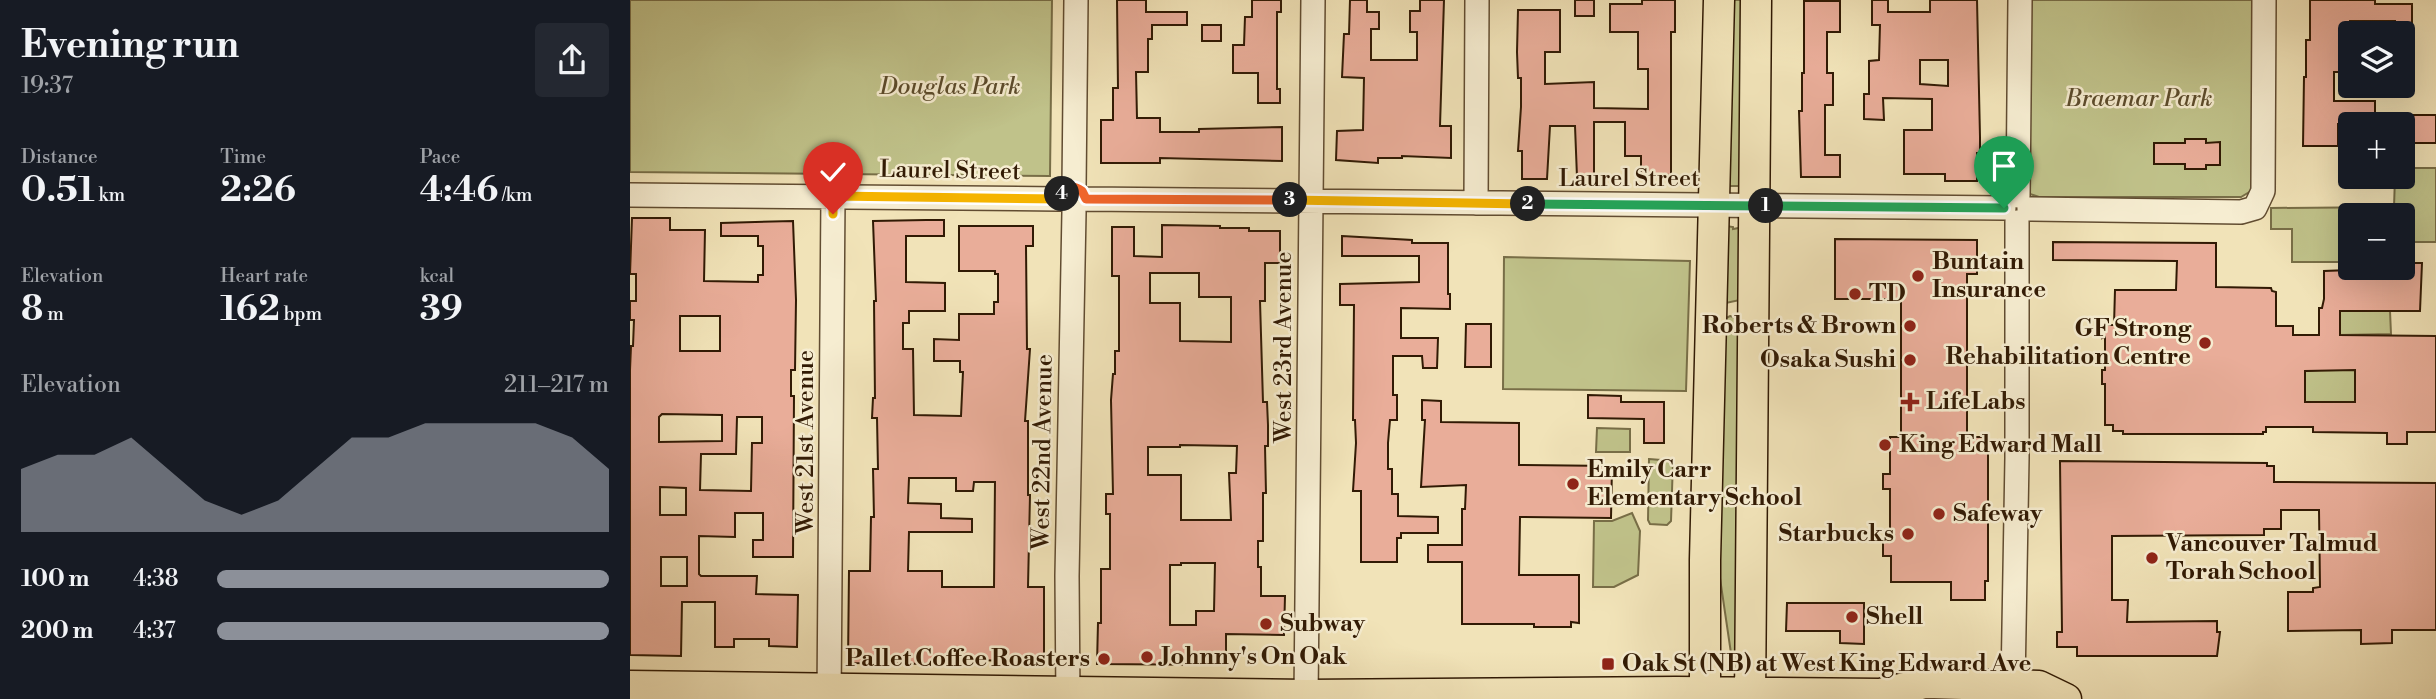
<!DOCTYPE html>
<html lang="en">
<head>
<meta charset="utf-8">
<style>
  body { margin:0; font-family:"Libre Bodoni",serif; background:#242831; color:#f1f3f6; height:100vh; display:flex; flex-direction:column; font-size:26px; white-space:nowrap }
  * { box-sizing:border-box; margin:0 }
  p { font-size:23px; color:#9ea1a6 }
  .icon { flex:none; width:38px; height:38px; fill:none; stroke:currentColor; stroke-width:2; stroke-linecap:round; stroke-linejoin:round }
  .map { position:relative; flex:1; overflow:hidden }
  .side { display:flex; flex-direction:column; background:#171b24; width:630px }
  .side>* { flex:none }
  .buttons { position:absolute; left:1708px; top:21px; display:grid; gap:14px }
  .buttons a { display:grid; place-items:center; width:77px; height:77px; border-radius:7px; background:#171b24; box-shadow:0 7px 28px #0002; font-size:35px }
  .pin { position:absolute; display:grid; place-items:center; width:60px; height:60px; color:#fff; margin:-72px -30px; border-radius:50% 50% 50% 0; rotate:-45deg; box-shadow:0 0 7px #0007 }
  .pin .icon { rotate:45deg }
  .km { position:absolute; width:35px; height:35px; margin:-18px; border-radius:50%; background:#222; color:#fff; font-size:19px; line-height:35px; text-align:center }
  .round { display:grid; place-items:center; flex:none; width:74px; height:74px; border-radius:7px; background:#242831 }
  .headline { display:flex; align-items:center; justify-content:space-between; height:119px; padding:0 21px }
  h1 { font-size:38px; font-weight:700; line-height:52px }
  .figures { display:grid; grid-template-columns:repeat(3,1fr); gap:10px; height:119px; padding:7px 21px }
  .figures div { display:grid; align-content:center }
  .figures b { font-size:35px; font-weight:700 }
  .figures small { font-size:19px; font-weight:400 }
  .figures p { font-size:19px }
  .chart { height:196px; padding:14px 21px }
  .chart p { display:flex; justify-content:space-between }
  .chart svg { width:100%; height:126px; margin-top:7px; fill:#8c9099; opacity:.7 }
  ul { padding:0 21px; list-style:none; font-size:23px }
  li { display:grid; grid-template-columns:112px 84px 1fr; align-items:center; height:52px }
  li i { height:18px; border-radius:9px; background:#8c9099 }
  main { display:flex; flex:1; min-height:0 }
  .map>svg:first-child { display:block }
</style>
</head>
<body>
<main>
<section class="side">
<div class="headline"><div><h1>Evening run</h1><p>19:37</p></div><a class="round"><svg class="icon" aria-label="share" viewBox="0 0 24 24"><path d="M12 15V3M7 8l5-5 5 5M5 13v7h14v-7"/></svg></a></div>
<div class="figures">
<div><p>Distance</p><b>0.51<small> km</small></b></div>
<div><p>Time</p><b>2:26</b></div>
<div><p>Pace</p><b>4:46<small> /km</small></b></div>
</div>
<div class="figures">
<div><p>Elevation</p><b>8<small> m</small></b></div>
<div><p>Heart rate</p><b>162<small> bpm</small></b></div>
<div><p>kcal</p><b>39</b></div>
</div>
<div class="chart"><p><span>Elevation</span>211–217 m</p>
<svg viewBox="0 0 160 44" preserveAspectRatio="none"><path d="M0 44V22L10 17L20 17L30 11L40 22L50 33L60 38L70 33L80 22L90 11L100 11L110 6L120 6L130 6L140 6L150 11L160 22V44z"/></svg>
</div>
<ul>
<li><b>100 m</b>4:38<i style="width:100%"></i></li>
<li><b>200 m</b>4:37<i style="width:100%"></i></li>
</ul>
</section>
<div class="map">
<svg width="1806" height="699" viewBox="0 0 1806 699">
  <rect width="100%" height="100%" fill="#f1e3b8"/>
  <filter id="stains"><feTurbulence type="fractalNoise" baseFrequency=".00286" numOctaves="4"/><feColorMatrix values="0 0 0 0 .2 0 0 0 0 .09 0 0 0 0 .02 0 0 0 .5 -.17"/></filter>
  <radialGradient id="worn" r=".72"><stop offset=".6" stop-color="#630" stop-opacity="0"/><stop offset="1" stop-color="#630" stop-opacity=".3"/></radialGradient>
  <path fill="#c0c28a" stroke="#786e47" stroke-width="2" d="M 0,0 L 422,0 L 420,176 L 0,172 Z
    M 1097,0 L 1117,0 L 1115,186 L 1097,186 Z
    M 1397,0 L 1623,0 L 1621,191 L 1611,197 L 1409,197 L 1400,194 L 1397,189 Z
    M 1773,168 L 1806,168 L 1806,242 L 1773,242 L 1773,215 L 1720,215 L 1720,262 L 1662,262 L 1662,229 L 1641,229 L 1641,208 L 1764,207 L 1765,177 L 1773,177 Z
    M 1096,226 L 1103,227 L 1103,229 L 1114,227 L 1110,300 L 1091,304 Z
    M 874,257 L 1060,261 L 1056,391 L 873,389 Z
    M 1710,311 L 1760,311 L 1761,334 L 1710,335 Z
    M 1100,316 L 1110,319 L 1109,645 L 1102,660 L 1087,558 L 1096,318 Z
    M 1758,365 L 1725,402 L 1675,402 L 1675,371 Z
    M 967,428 L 1000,429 L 1000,452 L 966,452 Z
    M 1019,459 L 1043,461 L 1041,521 L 1037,525 L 1020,524 L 1018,520 Z
    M 1002,513 L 1010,531 L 1008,575 L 984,587 L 963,587 L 964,521 L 982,521 Z"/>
  <path fill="#e9ad99" stroke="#311a04" stroke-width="2" fill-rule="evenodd" d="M 487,0 L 516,0 L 516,12 L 557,12 L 557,25 L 522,25 L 522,39 L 518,39 L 518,72 L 506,72 L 507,118 L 530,118 L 530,132 L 569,132 L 569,129 L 652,127 L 652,161 L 530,158 L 530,163 L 471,163 L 471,120 L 483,120 L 483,88 L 488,88 Z
    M 622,0 L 651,0 L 651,12 L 647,12 L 647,89 L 650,89 L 650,103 L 628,103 L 628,73 L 603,73 L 603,45 L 614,45 L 615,17 L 622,17 Z
    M 720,0 L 737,0 L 737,12 L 749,12 L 749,29 L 741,29 L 741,60 L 787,60 L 787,32 L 780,32 L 780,11 L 790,11 L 790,0 L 814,0 L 810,126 L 821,126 L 821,158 L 772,156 L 772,158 L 748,158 L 748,163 L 706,160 L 707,131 L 733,130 L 734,78 L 712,77 L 714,34 L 719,34 Z
    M 945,0 L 964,0 L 964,16 L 945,16 Z
    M 1012,0 L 1045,0 L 1045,32 L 1041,32 L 1041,175 L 1011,174 L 1011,156 L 995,156 L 995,122 L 964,122 L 964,177 L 947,177 L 945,126 L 920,126 L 917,179 L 892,179 L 892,151 L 888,151 L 891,107 L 891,78 L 888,78 L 887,52 L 888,10 L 930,10 L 930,52 L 915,52 L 915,84 L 964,82 L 964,108 L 1018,109 L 1018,69 L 1008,69 L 1008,32 L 980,32 L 980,4 L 1012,4 Z
    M 1242,0 L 1258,0 L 1258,12 L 1300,12 L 1300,0 L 1347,0 L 1350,137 L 1350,153 L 1347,153 L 1347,181 L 1315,181 L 1315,174 L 1274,174 L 1274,130 L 1302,130 L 1302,99 L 1253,98 L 1254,120 L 1234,119 L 1234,94 L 1239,94 L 1239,61 L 1249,60 L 1250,25 L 1242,25 ZM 1290,60 L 1318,60 L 1318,86 L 1290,84 Z
    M 1680,0 L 1745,0 L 1745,4 L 1782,4 L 1782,24 L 1765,23 L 1765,21 L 1720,21 L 1720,72 L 1704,72 L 1704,101 L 1745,101 L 1745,124 L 1708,124 L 1708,146 L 1673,146 L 1674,77 L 1676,77 L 1676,40 L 1680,40 Z
    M 1174,1 L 1210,1 L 1210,32 L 1197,32 L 1197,73 L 1203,73 L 1203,105 L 1195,105 L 1195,155 L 1210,155 L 1210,177 L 1171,177 L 1169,111 L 1172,111 L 1172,73 L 1174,73 Z
    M 572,25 L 591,25 L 591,41 L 572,41 Z
    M 1773,115 L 1806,115 L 1806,143 L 1773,143 Z
    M 1555,139 L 1576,139 L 1576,143 L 1590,142 L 1590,165 L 1576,165 L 1576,169 L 1555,169 L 1555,164 L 1524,164 L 1524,143 L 1555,143 Z
    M 2,218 L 40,218 L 40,230 L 75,230 L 74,281 L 128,282 L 128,275 L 133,275 L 133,246 L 128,246 L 128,236 L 91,236 L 91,223 L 163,221 L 166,300 L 165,370 L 161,370 L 161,396 L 164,396 L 163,557 L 123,557 L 123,540 L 133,540 L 133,513 L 105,513 L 105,537 L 69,536 L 69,574 L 71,576 L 127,576 L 126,594 L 168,595 L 167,647 L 139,646 L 139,639 L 104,639 L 104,647 L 85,647 L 85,602 L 52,602 L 51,656 L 0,655 L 0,370 L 1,346 L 3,346 L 4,320 L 0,320 L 0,301 L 6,301 L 6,274 L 0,274 ZM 50,316 L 90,316 L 90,351 L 50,351 ZM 32,414 L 92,415 L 92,441 L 29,442 L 29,417 ZM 107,417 L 132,417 L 132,443 L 122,443 L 121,491 L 70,490 L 71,454 L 106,454 ZM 30,487 L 56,488 L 56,515 L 30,515 ZM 31,557 L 57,557 L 57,586 L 31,586 Z
    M 296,220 L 314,220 L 314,236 L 276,236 L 276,282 L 315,283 L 315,311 L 279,311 L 279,323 L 273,323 L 273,349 L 283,349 L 284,415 L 331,416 L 333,372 L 330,372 L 330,361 L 304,361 L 304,339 L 329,340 L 329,314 L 364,314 L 364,302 L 368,302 L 368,274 L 365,274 L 365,271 L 329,271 L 329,226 L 403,226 L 403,246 L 396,246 L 397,349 L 400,349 L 395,421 L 398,421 L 398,495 L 400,495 L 398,587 L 414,587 L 414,662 L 312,659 L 312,664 L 218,663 L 219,571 L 240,571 L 241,517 L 244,517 L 243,469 L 248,469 L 247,418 L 242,418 L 243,398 L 245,398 L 244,301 L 246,301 L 243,221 ZM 279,478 L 326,478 L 326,491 L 343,491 L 344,482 L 365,482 L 364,587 L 312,587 L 312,571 L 278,571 L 279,532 L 342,532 L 342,519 L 311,518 L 311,504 L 278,503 Z
    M 532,225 L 590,226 L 590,228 L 619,228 L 619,231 L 650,231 L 650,263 L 635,263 L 635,301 L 630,301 L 633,402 L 637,402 L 638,425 L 638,446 L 635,446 L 636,493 L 633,493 L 633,541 L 628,541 L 628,567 L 631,567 L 631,596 L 655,596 L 654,635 L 596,634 L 596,665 L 467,664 L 468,623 L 471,623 L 471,569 L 480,569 L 480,514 L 476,514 L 476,494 L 483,494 L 481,400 L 483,374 L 485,374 L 485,351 L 489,351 L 489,276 L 482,276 L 482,227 L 504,227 L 504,256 L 532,257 ZM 520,273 L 569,273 L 569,297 L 601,297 L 601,342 L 550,341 L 550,303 L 520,303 ZM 550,445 L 607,446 L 606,473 L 599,473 L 601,520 L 551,520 L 551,475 L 518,475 L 518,447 L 550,447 ZM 551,563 L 585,563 L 584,611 L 566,611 L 566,625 L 540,625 L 540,565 L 551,565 Z
    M 712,236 L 782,240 L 782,243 L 818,243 L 818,294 L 820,294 L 820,309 L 771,308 L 771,338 L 808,338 L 807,368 L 793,368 L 792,356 L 763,356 L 763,395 L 767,395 L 767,420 L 760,420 L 758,443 L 758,469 L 762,469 L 762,494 L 768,494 L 768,516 L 808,517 L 808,533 L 771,533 L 771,538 L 767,538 L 767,562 L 731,562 L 731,491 L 723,491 L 726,443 L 725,420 L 723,420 L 724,305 L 710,305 L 710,284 L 789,282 L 789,256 L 712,256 Z
    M 1205,239 L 1347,240 L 1347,274 L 1337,274 L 1337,437 L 1358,437 L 1358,581 L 1355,581 L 1355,600 L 1321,600 L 1321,582 L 1261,582 L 1261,556 L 1253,556 L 1253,540 L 1260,540 L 1260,489 L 1253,489 L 1253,474 L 1260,474 L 1260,437 L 1271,437 L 1271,299 L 1205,299 Z
    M 1423,242 L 1586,243 L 1586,287 L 1641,288 L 1642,291 L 1646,292 L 1646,326 L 1663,326 L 1663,335 L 1689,335 L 1689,308 L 1692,308 L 1694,299 L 1694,271 L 1773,268 L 1773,263 L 1792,263 L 1790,311 L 1710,311 L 1710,335 L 1806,336 L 1806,432 L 1777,432 L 1777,444 L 1757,444 L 1757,433 L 1683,432 L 1683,427 L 1636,427 L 1636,432 L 1633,432 L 1633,434 L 1493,434 L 1493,431 L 1483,431 L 1483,425 L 1475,425 L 1475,384 L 1472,384 L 1472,370 L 1475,370 L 1475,337 L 1472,338 L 1472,325 L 1484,325 L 1485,290 L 1546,290 L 1547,261 L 1423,260 ZM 1725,370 L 1725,402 L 1675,402 L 1675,371 Z
    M 836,324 L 861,324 L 861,367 L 835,367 Z
    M 958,395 L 991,396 L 991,402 L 1034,402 L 1034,443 L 1014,443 L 1014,419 L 958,418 Z
    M 792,400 L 811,401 L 811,422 L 889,423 L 889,465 L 982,466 L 981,518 L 890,517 L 889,575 L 949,575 L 949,623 L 941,622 L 941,627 L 904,627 L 904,624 L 832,624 L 832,562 L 798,562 L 798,545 L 832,545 L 832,509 L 835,509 L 836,485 L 791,487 L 795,420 L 792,420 Z
    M 1430,461 L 1637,463 L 1637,466 L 1644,466 L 1644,482 L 1806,483 L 1806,630 L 1762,630 L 1762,643 L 1731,644 L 1731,630 L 1658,631 L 1658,592 L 1683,592 L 1683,588 L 1690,587 L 1689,510 L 1651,510 L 1651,529 L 1634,529 L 1634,535 L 1482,536 L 1482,600 L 1498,600 L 1497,622 L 1587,621 L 1587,632 L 1590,632 L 1587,656 L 1447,656 L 1447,647 L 1427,647 L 1427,632 L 1432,632 Z
    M 1157,603 L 1234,603 L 1234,644 L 1210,643 L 1210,631 L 1156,631 Z"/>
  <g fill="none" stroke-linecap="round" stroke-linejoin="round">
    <g stroke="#614c31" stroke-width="26">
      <path id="minor" d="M 444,187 L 446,0
        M 0,195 L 430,199
        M 1388,196 L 1390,0
        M 455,199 L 1374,208
        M 846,203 L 847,0
        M 1399,209 L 1611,212 L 1625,208 L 1633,191 L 1634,0
        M 1383,684 L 1387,458 L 1387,222
        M 199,699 L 203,196
        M 438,699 L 437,576 L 444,212
        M 676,699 L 683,0"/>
    </g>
    <g stroke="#311a04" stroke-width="33">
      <path id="major" d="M 0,686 L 676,695 L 1046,692 L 1250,694 L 1295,683 L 1409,686 L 1436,699
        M 1075,699 L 1075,560 L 1089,0
        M 1120,699 L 1126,0"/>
    </g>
    <use href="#minor" stroke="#f6edd1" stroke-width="23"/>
    <use href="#major" stroke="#f1e3b8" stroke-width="30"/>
  </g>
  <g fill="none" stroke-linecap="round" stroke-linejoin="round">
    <g stroke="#fff" stroke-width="14">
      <path id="split-1" d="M 1136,206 L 1374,208"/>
    </g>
    <g stroke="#fff" stroke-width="14">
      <path id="split-2" d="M 898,204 L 1136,206"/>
    </g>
    <g stroke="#fff" stroke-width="14">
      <path id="split-3" d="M 660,200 L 898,204"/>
    </g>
    <g stroke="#fff" stroke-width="14">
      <path id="split-4" d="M 432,194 C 437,186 444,185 452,191 L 456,199 L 660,200"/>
    </g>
    <g stroke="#fff" stroke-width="14">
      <path id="split-5" d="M 203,214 L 203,196 L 430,199 L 432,194"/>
    </g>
    <use href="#split-1" stroke="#22a559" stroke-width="9"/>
    <use href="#split-2" stroke="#22a559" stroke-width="9"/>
    <use href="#split-3" stroke="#f5b400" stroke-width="9"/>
    <use href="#split-4" stroke="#f0652b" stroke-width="9"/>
    <use href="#split-5" stroke="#f5b400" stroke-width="9"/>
  </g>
  <g fill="#8f2418" stroke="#f6edd1" stroke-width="2.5">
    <circle cx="1288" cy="276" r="7"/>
    <circle cx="1225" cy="294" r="7"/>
    <circle cx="1280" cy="326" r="7"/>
    <circle cx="1575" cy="343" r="7"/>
    <circle cx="1280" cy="360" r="7"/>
    <path d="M1276.5 391.5h7v7h7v7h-7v7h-7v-7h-7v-7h7z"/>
    <circle cx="1255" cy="445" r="7"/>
    <circle cx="943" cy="484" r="7"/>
    <circle cx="1309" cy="514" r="7"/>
    <circle cx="1278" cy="534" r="7"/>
    <circle cx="1522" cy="558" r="7"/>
    <circle cx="1222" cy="617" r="7"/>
    <circle cx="636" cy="624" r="7"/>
    <circle cx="517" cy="657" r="7"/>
    <circle cx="474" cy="659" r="7"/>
    <rect x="971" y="657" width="14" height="14" rx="3.5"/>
  </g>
  <g text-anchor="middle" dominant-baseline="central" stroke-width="5" stroke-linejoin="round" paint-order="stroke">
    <g font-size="24" font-style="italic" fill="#5c4c2c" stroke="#f6edd1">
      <text x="320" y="87">Douglas Park</text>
      <text x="1509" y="99">Braemar Park</text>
    </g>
    <g font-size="24" fill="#311a04" stroke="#f6edd1">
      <text transform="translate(320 171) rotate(1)">Laurel Street</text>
      <text x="999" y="179">Laurel Street</text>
      <text transform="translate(654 347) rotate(-90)">West 23rd Avenue</text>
      <text transform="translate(176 442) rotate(-90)">West 21st Avenue</text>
      <text transform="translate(413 452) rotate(-89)">West 22nd Avenue</text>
    </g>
    <g font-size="24" font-weight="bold" fill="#311a04" stroke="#f6edd1" text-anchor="start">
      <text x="1302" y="262">Buntain<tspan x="1302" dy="28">Insurance</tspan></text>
      <text x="1239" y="294">TD</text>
      <text x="1266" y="326" text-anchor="end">Roberts &amp; Brown</text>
      <text x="1561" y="329" text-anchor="end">GF Strong<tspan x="1561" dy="28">Rehabilitation Centre</tspan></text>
      <text x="1266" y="360" text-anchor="end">Osaka Sushi</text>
      <text x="1296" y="402">LifeLabs</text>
      <text x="1269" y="445">King Edward Mall</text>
      <text x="957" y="470">Emily Carr<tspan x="957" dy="28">Elementary School</tspan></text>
      <text x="1323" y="514">Safeway</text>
      <text x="1264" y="534" text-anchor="end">Starbucks</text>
      <text x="1536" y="544">Vancouver Talmud<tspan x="1536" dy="28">Torah School</tspan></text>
      <text x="1236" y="617">Shell</text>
      <text x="650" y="624">Subway</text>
      <text x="531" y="657">Johnny's On Oak</text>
      <text x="460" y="659" text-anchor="end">Pallet Coffee Roasters</text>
      <text x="992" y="664">Oak St (NB) at West King Edward Ave</text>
    </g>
  </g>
  <rect width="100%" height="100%" filter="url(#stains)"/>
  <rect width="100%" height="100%" fill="url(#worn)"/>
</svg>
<div class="buttons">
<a><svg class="icon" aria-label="layers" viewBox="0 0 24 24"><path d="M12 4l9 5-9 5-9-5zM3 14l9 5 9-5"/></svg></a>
<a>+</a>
<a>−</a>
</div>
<div class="pin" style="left:1374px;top:208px;background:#1e9e55"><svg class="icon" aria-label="arrive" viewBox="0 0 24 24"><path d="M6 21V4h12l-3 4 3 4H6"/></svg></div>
<div class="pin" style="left:203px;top:214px;background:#d93025"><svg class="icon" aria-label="check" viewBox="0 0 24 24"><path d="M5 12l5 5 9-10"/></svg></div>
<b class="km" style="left:1136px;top:206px">1</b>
<b class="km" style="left:898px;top:204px">2</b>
<b class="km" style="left:660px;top:200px">3</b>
<b class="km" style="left:432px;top:194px">4</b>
</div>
</main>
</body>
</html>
